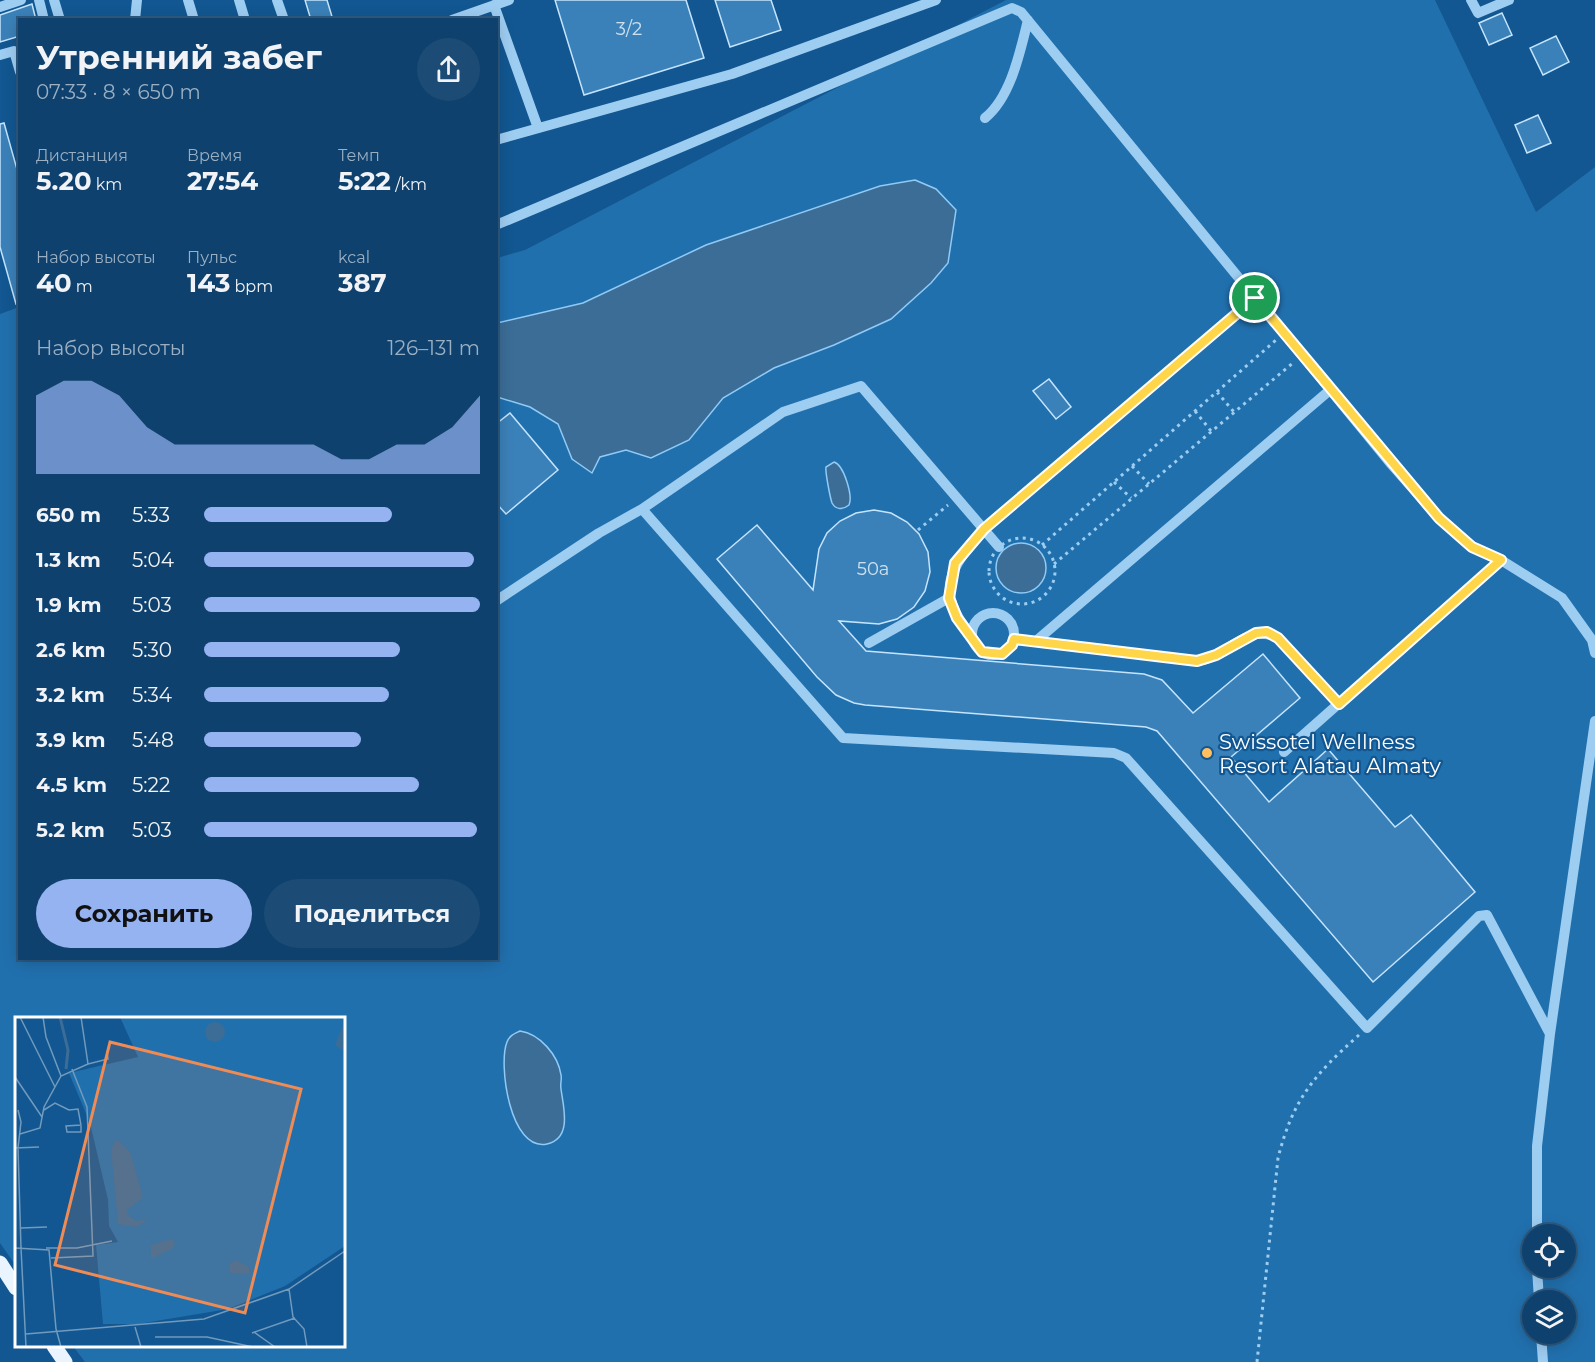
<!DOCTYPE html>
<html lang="ru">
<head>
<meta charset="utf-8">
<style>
  body { margin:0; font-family:Montserrat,sans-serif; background:#1c4c75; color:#f1f3f6; height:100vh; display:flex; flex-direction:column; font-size:22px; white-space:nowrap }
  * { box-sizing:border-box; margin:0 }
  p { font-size:20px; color:#9bafc2 }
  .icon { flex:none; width:33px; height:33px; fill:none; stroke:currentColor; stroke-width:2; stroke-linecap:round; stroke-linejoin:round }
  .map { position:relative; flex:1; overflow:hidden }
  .panel { position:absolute; left:18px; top:18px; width:480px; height:942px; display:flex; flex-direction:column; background:#0e416d; border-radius:0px; box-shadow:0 3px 15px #0003,0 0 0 2px #2e5a80 }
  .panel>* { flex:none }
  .buttons { position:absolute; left:1522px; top:1224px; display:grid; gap:12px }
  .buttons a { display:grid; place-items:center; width:54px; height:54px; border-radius:50%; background:#0e416d; box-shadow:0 3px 15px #0003,0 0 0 2px #2e5a80; font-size:30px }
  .pin { position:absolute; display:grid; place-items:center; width:51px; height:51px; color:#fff; margin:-26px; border:3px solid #fff; border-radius:50%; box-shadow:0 2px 6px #0007 }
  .round { display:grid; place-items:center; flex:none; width:63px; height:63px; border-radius:32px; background:#1c4c75 }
  .overview { display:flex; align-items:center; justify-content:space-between; height:102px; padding:0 18px }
  h1 { font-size:33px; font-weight:700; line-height:45px }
  .stats { display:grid; grid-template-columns:repeat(3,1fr); gap:9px; height:102px; padding:6px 18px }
  .stats div { display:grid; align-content:center }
  .stats b { font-size:26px; font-weight:700 }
  .stats small { font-size:16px; font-weight:400 }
  .stats p { font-size:16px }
  .chart { height:168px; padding:12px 18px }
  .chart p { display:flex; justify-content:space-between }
  .chart svg { width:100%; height:108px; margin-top:6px; fill:#95b2f1; opacity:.7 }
  .cta { display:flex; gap:12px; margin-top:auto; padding:12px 18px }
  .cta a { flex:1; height:69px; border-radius:36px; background:#95b2f1; color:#111; font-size:24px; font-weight:700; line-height:69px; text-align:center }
  .cta a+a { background:#1c4c75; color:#f1f3f6 }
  ul { padding:0 18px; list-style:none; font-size:20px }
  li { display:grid; grid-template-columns:96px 72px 1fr; align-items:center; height:45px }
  li i { height:15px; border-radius:8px; background:#95b2f1 }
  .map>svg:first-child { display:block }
</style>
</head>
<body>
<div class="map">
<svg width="1595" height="1362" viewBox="0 0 1595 1362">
  <rect width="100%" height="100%" fill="#125791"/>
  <path fill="#2170ae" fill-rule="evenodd" d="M 1006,0 L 1435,0 L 1536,212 L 1595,167 L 1595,1362 L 85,1362 L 73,1346 L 344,1346 L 344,1018 L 16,1018 L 16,1266 L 0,1243 L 0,314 L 19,307 L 20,958 L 496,958 L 497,258 L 525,250 ZM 1533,1234 L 1566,1234 L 1566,1268 L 1533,1268 ZM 1533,1300 L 1566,1300 L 1566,1334 L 1533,1334 Z"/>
  <path fill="#3b6d97" stroke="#90caf5" stroke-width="1.5" d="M 915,180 L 936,189 L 956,210 L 948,263 L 931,283 L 891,319 L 834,345 L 774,368 L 723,398 L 689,440 L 651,458 L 626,450 L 600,457 L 592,473 L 572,459 L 558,424 L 530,407 L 497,397 L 497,323 L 583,303 L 706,245 L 880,186 Z
    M 834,462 C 844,465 853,496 849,505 C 843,510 836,510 832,503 C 830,497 825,471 826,467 Z
    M996 568a25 25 0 1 1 50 0a25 25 0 1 1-50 0Z
    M 520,1031 C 540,1034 558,1055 561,1075 C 562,1079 560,1084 561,1089 C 563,1106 573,1138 547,1144 C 510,1152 498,1064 507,1042 C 510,1035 514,1034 520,1031 Z"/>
  <path fill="#3b81b9" stroke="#c5e4fd" stroke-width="1.5" d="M 305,0 L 327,0 L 333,20 L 311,20 Z
    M 555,0 L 686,0 L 704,58 L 584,95 Z
    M 715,0 L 771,0 L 781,30 L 730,47 Z
    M 32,4 L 36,20 L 20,20 L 20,36 L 0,42 L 0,15 Z
    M 1502,13 L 1512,35 L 1489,45 L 1479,23 Z
    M 1556,36 L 1569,62 L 1543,75 L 1530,48 Z
    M 1538,115 L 1551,143 L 1527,153 L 1515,125 Z
    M 4,123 L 20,180 L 20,303 L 16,304 L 0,247 L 0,124 Z
    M 1049,379 L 1071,407 L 1056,419 L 1033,391 Z
    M 510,413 L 558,470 L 506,514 L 496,503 L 496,424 Z
    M 874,510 L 891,513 L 907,522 L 919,534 L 928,552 L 930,572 L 925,591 L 914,607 L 897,619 L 879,624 L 839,621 L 866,651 L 1144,674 L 1162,680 L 1193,713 L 1263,654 L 1300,698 L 1231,757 L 1269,802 L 1328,749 L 1395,827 L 1411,815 L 1475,892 L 1373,982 L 1157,731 L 1146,727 L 865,705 L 854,703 L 836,695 L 817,677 L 717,559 L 757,525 L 813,590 L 819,549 L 827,533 L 840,521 L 856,513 Z"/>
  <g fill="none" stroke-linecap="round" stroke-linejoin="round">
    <path stroke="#9ecdf2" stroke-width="3" stroke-dasharray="3 4.5" stroke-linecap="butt" d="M 1217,392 L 1234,412
      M 1195,411 L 1211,431
      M 1132,466 L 1149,484
      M 1114,482 L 1131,498
      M 918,530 L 948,505
      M989 571a33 33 0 1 1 66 0a33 33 0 1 1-66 0Z
      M 1042,545 L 1276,340
      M 1054,564 L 1294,362
      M 1257,1362 L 1278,1158 C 1293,1099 1314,1075 1359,1035"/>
    <path stroke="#9ecdf2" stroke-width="10" d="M 39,0 L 44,20
      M 54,0 L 60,20
      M 188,0 L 194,20
      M 239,0 L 245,20
      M 277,0 L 284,20
      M 1471,0 L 1478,13 L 1509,0
      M 494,5 L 538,128
      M 0,7 L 21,0
      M 135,20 L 137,0
      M 452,20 L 509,0
      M 0,55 L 14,51 L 20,72
      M 985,118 C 1011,97 1020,52 1028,20
      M 496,140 L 732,74 L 936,0
      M 496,225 L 1012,8 L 1021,12 L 1392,465 L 1439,518 L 1472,547 L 1501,560 L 1562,598 L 1592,640 L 1595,653
      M 642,509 L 843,738 L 1114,753 L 1126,758 L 1367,1028 L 1479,916 L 1487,915 L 1550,1034 L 1595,721
      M 496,601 L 599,533 L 642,509 L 783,412 L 861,386 L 999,547
      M972 634a21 21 0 1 1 42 0a21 21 0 1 1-42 0Z
      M 972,636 C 933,590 950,569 984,529 L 1255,298
      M 1014,639 L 1197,661 C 1227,659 1246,621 1278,638 L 1339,704
      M 1036,641 L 1330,390
      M 869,643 L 949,598
      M 1284,752 L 1501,560
      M 1537,1234 L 1537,1146 L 1550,1034
      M 1537,1268 L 1539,1300
      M 1541,1334 L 1543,1362"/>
    <path stroke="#e9f4ff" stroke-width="15" d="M 0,1263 L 16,1288
      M 54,1346 L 65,1362"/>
  </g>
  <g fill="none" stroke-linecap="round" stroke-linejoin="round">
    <g stroke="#fff" stroke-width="12">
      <path id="route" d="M 1255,298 L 1439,518 L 1472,547 L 1501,560 L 1339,704 L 1278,638 L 1267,632 L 1256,633 L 1216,655 L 1197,661 L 1014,639 L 1012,645 L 1002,654 L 982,652 L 957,618 L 949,598 L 955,563 L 984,529 Z"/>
    </g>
    <use href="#route" stroke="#ffd54a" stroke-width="8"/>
  </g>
  <circle fill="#ffbf5f" stroke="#125791" stroke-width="2" cx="1207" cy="753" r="6"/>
  <g text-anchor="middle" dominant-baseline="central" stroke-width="4.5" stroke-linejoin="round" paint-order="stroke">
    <g font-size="18" fill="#cee0ee">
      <text x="629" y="29">3/2</text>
      <text x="873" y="569">50а</text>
    </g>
    <g font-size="21" fill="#fff" stroke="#125791" text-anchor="start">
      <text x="1219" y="741">Swissotel Wellness<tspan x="1219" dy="24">Resort Alatau Almaty</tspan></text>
    </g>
  </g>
  <g transform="translate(15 1017)">
    <rect width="330" height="330" fill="#125791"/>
    <path d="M 105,0 L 330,0 L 330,229 L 270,269 L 213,292 L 123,307 L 88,307 L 81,228 L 103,225 L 94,209 L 93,183 L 75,106 L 54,56 L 123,40 Z" fill="#2170ae"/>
    <path d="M 330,3 L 330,32 L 327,33 L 320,28 ZM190 15a10 10 0 1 1 20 0a10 10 0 1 1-20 0ZM 102,122 L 115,135 L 126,173 L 126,182 L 112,193 L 114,199 L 121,204 L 134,202 L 121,210 L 103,207 L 96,131 ZM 156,222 L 160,225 L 158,231 L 136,242 L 136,228 ZM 221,243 L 234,250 L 235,257 L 215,256 L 214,247 Z" fill="#3b6d97"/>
    <path fill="none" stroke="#3b6d97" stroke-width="3" d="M 45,0 L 53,33 L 51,52"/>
    <path fill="none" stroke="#719abd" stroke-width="1.5" d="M 5,0 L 40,70M 28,0 L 31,20 L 46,59M 73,47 L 93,42 L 92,34M 0,60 L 27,100M 3,93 L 6,105 L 3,131 L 6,231M 29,93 L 40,86 L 54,93 L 63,92 L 66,108 L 51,109 L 52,115 L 66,115 L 66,108M 5,117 L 25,111 L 29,90 L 46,59 L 73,47 L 66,0M 0,131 L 24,130M 6,211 L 32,210M 0,231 L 34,233 L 41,312M 6,231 L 11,330M 31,231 L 62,231 L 97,224M 36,241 L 78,239 L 72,90 L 57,52M 274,272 L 278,300 L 289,312 L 292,330M 120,310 L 126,330M 41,312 L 46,330M 239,315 L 260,330M 237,316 L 280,301M 11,317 L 189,302 L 274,272 L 330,234M 140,320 L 192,320 L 238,330"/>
    <path fill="#ef8b55" fill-opacity="0.15" stroke="#ef8b55" stroke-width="3" d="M 95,25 L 286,72 L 230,296 L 40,248 Z"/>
    <rect width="330" height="330" fill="none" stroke="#fff" stroke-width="3"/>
  </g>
</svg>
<div class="buttons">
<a><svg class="icon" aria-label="locate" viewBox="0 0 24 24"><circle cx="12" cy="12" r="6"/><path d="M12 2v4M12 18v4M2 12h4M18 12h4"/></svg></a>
<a><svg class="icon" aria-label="layers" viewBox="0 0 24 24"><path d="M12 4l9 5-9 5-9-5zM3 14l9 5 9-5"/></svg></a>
</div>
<div class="pin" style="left:1255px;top:298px;background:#1e9e55"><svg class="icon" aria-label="arrive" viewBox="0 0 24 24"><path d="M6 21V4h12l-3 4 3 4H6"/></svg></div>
<section class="panel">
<div class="overview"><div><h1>Утренний забег</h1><p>07:33 · 8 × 650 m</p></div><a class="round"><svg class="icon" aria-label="share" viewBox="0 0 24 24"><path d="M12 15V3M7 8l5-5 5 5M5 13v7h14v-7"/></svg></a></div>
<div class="stats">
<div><p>Дистанция</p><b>5.20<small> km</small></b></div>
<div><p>Время</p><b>27:54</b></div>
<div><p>Темп</p><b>5:22<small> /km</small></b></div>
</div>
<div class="stats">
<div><p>Набор высоты</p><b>40<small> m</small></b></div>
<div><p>Пульс</p><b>143<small> bpm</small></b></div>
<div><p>kcal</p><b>387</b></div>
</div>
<div class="chart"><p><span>Набор высоты</span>126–131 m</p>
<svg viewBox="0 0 160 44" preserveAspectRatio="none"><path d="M0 44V12L10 6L20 6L30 12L40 25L50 32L60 32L70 32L80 32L90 32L100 32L110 38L120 38L130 32L140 32L150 25L160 12V44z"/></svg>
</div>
<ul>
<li><b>650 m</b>5:33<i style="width:68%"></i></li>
<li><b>1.3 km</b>5:04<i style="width:98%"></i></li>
<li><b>1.9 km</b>5:03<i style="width:100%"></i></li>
<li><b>2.6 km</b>5:30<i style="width:71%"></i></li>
<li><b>3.2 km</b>5:34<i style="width:67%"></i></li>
<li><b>3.9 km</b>5:48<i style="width:57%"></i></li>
<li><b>4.5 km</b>5:22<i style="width:78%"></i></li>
<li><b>5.2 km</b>5:03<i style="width:99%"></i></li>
</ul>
<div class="cta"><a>Сохранить</a><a>Поделиться</a></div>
</section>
</div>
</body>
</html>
